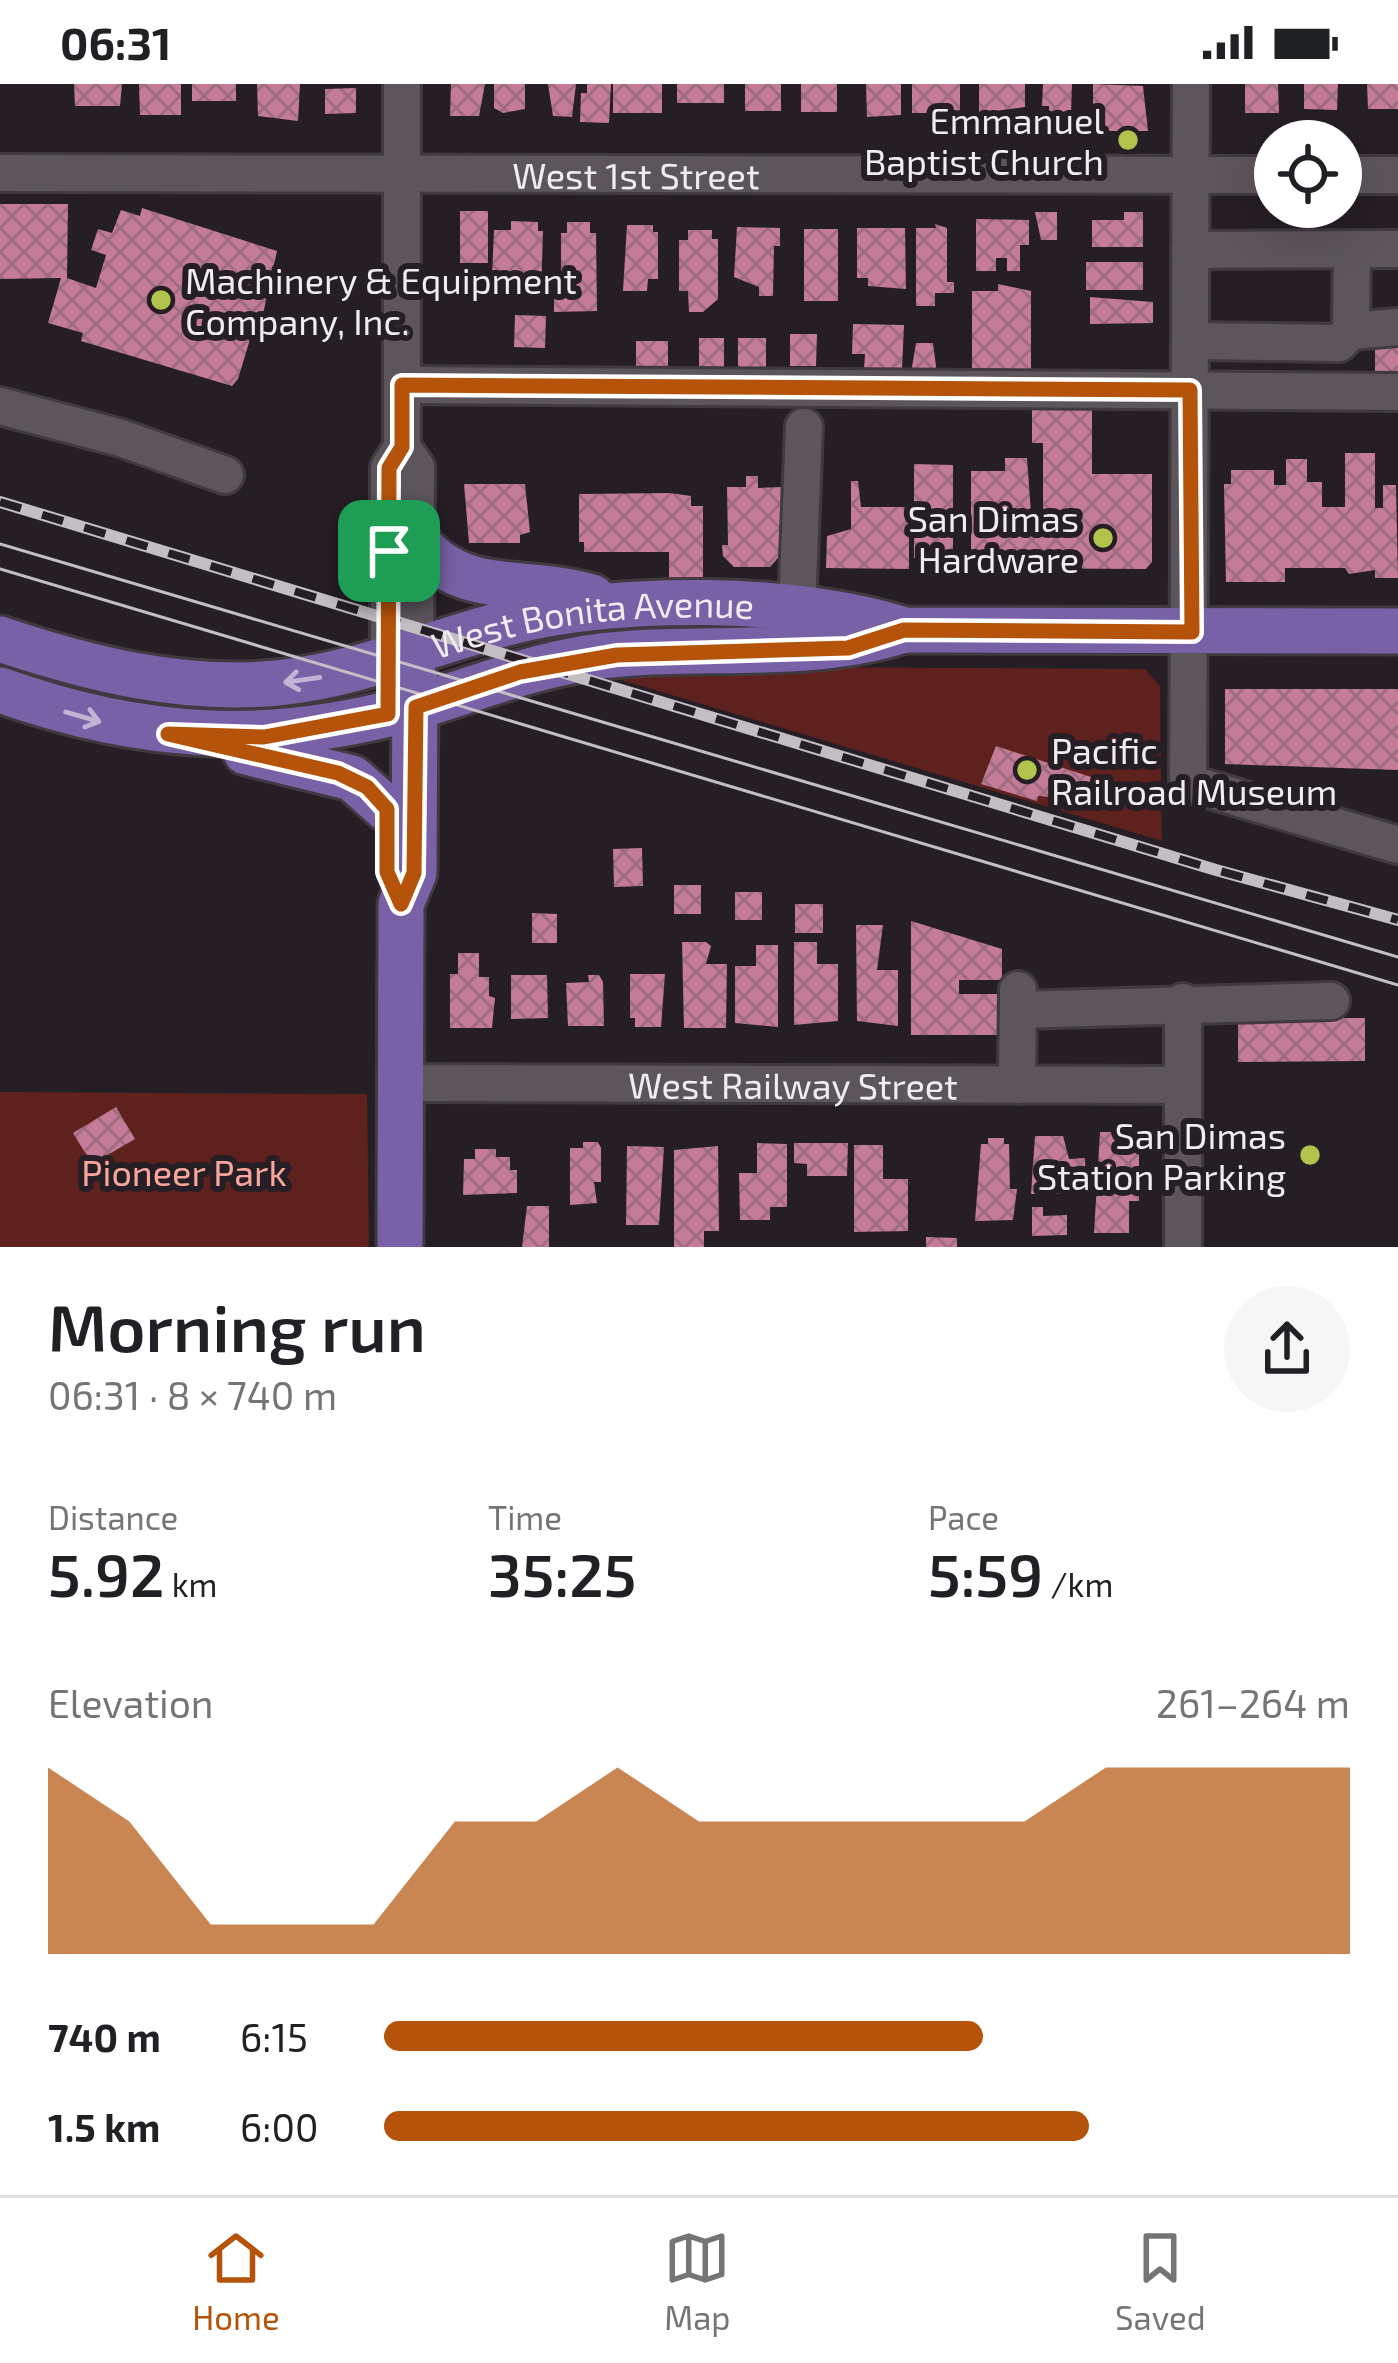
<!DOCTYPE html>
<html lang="en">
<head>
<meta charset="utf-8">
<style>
  body { margin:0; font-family:"Exo 2",sans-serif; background:#f6f6f6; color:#202124; height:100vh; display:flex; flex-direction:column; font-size:45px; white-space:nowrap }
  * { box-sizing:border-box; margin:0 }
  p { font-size:39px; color:#757577 }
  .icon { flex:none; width:66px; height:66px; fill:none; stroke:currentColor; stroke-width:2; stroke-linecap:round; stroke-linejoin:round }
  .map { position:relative; height:1163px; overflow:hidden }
  .details { display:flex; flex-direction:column; background:#fff; flex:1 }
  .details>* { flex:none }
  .controls { position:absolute; left:1254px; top:36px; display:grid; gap:24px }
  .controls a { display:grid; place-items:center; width:108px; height:108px; border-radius:50%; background:#fff; box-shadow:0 12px 48px #0002; font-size:60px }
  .pin { position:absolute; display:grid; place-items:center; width:102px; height:102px; color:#fff; margin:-51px; border-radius:24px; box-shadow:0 6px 18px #0006 }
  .round { display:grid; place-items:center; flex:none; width:126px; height:126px; border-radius:63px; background:#f6f6f6 }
  .summary { display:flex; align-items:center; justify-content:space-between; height:204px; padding:0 48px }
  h1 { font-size:66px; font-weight:600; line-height:90px }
  .figures { display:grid; grid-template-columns:repeat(3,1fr); gap:18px; height:204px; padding:12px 48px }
  .figures div { display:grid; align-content:center }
  .figures b { font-size:60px; font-weight:600 }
  .figures small { font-size:33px; font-weight:400 }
  .figures p { font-size:33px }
  .chart { height:336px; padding:24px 48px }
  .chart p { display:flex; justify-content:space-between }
  .chart svg { width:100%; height:216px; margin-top:12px; fill:#b45309; opacity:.7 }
  ul { padding:0 48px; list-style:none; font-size:39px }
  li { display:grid; grid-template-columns:192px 144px 1fr; align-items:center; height:90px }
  li i { height:30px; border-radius:15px; background:#b45309 }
  .status { display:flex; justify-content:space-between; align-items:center; height:84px; padding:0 60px; background:#fff; direction:ltr }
  .status svg { height:33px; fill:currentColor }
  .tabs { display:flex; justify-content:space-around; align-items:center; height:168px; border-top:3px solid #e0e0e0; background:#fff; font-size:33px; color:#757577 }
  .tabs a { display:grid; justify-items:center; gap:6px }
  .tabs .active { color:#b45309 }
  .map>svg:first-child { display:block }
</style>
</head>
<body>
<div class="status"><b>06:31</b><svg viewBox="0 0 49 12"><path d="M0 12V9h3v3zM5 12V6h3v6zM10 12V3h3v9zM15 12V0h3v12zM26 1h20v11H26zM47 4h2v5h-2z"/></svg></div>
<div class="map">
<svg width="1398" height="1163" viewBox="0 0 1398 1163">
  <defs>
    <pattern id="building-cross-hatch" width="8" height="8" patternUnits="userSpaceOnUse" patternTransform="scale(3)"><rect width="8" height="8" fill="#c47b97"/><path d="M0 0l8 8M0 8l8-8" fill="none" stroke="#9f6b7f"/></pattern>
  </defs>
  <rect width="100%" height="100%" fill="#251e25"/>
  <path fill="#5f211e" d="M 776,583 L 1145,585 L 1160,602 L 1162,757 L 601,590 Z
    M 0,1008 L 367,1010 L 369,1163 L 0,1163 Z"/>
  <path fill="url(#building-cross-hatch)" d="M 74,0 L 122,0 L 120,22 L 75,22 Z
    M 139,0 L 181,0 L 181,31 L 140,31 Z
    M 192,0 L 236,0 L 236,17 L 192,17 Z
    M 257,0 L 300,0 L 298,37 L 258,32 Z
    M 451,0 L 485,0 L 479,32 L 450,32 Z
    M 494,0 L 525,0 L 525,25 L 503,29 L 494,24 Z
    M 548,0 L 576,0 L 572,33 L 553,32 Z
    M 587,0 L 611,0 L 609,39 L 580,38 L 581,9 L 587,9 Z
    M 613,0 L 662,0 L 662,29 L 613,29 Z
    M 677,0 L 724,0 L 724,19 L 677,19 Z
    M 745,0 L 781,0 L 781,27 L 745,27 Z
    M 801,0 L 837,0 L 837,28 L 801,28 Z
    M 866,0 L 901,0 L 901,31 L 867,33 Z
    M 912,0 L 960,0 L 960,29 L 912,29 Z
    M 979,0 L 1025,0 L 1025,23 L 979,29 Z
    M 1043,0 L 1072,0 L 1071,29 L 1049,29 L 1049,22 L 1042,22 Z
    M 1093,0 L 1143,2 L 1148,47 L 1093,47 Z
    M 1245,0 L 1278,0 L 1279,29 L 1245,29 Z
    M 1304,0 L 1338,0 L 1337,26 L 1304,25 Z
    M 1367,0 L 1398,0 L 1398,25 L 1368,25 Z
    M 356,4 L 356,29 L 325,30 L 325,5 Z
    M 0,120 L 68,120 L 67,194 L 96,204 L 106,171 L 91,166 L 98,145 L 112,149 L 121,126 L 140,132 L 142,124 L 277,167 L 263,230 L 258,229 L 238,295 L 232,302 L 81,257 L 83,249 L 48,239 L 61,194 L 0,195 Z
    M 460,127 L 488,127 L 488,179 L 460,179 Z
    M 1035,128 L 1057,128 L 1057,156 L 1041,156 Z
    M 1124,128 L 1143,128 L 1143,163 L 1092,163 L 1092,136 L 1124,136 Z
    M 976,135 L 1029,136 L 1029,161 L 1020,161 L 1020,187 L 1007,187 L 1007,174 L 996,174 L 996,187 L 976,187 Z
    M 511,137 L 538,138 L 538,147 L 543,147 L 541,212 L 498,211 L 499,193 L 492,193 L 494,146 L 511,146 Z
    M 567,138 L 590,138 L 590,149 L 596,149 L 597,227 L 554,228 L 554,191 L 561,191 L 561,149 L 567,149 Z
    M 935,140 L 947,144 L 947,198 L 954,198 L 954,209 L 935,209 L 935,222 L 916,222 L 916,144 L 936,144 Z
    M 627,141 L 653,141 L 653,148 L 658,148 L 658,195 L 648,195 L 647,207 L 623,207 Z
    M 737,143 L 780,144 L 780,162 L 774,162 L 773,212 L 759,212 L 759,203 L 734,193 Z
    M 857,144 L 905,144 L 906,205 L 868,202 L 868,194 L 857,194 Z
    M 804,145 L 838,145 L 838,217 L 804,217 Z
    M 688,146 L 712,146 L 712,155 L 718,155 L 718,215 L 703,228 L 689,228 L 688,207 L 679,207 L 679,156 L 688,156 Z
    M 1086,178 L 1143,178 L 1143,206 L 1086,206 Z
    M 998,200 L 1031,207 L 1031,290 L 972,292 L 972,207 L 998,207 Z
    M 1090,213 L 1153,218 L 1153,239 L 1090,240 Z
    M 515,231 L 546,232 L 545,264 L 514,263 Z
    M 853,240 L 904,241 L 902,286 L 864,286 L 865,270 L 852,270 Z
    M 790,250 L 817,250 L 816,282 L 790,282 Z
    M 699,254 L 724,254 L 724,291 L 699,291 Z
    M 738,254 L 766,254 L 766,288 L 738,288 Z
    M 636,257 L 668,257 L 668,290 L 636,290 Z
    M 916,259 L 933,259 L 937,290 L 911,289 Z
    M 1375,262 L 1398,262 L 1398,289 L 1375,289 Z
    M 1032,315 L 1092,315 L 1092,390 L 1152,390 L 1152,478 L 1146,485 L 971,484 L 971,387 L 1005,387 L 1005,374 L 1027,374 L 1031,429 L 1043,429 L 1043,359 L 1032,359 Z
    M 1345,369 L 1375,369 L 1375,424 L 1383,424 L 1383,401 L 1396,401 L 1398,494 L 1375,494 L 1375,486 L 1349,490 L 1345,484 L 1285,484 L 1285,498 L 1226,498 L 1224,400 L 1231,400 L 1231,386 L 1274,386 L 1274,401 L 1286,401 L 1286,375 L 1307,375 L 1307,398 L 1322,398 L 1322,423 L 1345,423 Z
    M 914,380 L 953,381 L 953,474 L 914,474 Z
    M 746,392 L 758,392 L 758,404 L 783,403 L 784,467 L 770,483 L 734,483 L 723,472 L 722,461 L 728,461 L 727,403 L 746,403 Z
    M 851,397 L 858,397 L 861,423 L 909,423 L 909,485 L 826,484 L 827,452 L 851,445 Z
    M 464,400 L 525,400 L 530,448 L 520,451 L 520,459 L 469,459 Z
    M 670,409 L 691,412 L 691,422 L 703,422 L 703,496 L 669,496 L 669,468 L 584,468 L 584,458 L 579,458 L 579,410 Z
    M 1225,605 L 1398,605 L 1398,686 L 1225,680 Z
    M 996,662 L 1091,693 L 1086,716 L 1038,712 L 1037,717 L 981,700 Z
    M 642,764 L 643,802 L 614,803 L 613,765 Z
    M 674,801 L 701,801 L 701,830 L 674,830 Z
    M 735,808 L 762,808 L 762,836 L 735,836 Z
    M 795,820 L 823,820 L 823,849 L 795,849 Z
    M 532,829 L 557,830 L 557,859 L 532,859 Z
    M 911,837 L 1002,865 L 1002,896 L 959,896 L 959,910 L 1001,910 L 1002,951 L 911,951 Z
    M 856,841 L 883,841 L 877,886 L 898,886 L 898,942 L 857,937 Z
    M 682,858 L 706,858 L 711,862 L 706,880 L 727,880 L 726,944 L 684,944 Z
    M 794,858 L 817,858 L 817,880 L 838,880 L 838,937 L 794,941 Z
    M 756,861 L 778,861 L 778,943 L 735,939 L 735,882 L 756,882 Z
    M 458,869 L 479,869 L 479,893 L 489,893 L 489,912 L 495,914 L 492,944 L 450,944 L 450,890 L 458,890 Z
    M 630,890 L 665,890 L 661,943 L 635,943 L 635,934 L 630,934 Z
    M 511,891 L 547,891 L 548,934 L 511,935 Z
    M 588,891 L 599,891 L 603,898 L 604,942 L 568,942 L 566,899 L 589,898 Z
    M 1238,934 L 1365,934 L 1365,977 L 1238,978 Z
    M 116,1023 L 135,1055 L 92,1080 L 73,1049 Z
    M 1100,1048 L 1139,1048 L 1139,1117 L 1129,1117 L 1129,1149 L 1094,1149 Z
    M 1035,1052 L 1063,1052 L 1069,1075 L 1085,1074 L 1086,1109 L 1031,1110 Z
    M 988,1054 L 1004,1054 L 1004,1060 L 1009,1060 L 1010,1105 L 1017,1105 L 1013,1136 L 975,1137 L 981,1060 L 988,1060 Z
    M 583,1058 L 598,1058 L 601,1064 L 601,1098 L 594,1098 L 597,1119 L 570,1121 L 570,1064 L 583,1064 Z
    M 757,1059 L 787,1060 L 787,1123 L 770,1123 L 770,1136 L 740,1136 L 739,1089 L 757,1089 Z
    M 794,1059 L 848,1059 L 847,1092 L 807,1092 L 807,1080 L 794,1079 Z
    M 854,1061 L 883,1061 L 883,1095 L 908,1095 L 908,1147 L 854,1148 Z
    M 627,1062 L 664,1063 L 659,1141 L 626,1141 Z
    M 718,1062 L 719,1147 L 704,1147 L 704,1163 L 674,1163 L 674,1066 Z
    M 475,1065 L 496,1065 L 496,1073 L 510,1073 L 510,1086 L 517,1086 L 517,1109 L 463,1111 L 464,1075 L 475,1075 Z
    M 527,1122 L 549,1122 L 549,1163 L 522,1163 Z
    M 1032,1123 L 1043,1123 L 1043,1132 L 1067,1131 L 1067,1151 L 1032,1152 Z
    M 926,1153 L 957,1154 L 957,1163 L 926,1163 Z"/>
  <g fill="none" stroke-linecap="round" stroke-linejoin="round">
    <g stroke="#403a40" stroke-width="42">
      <g id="minor">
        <path d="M 402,0 L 402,363"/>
        <path d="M 1191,0 L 1188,699 L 1398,761"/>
        <path id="s1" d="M 0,89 L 1275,91"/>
        <path d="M 1341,91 L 1398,91"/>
        <path d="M 1190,166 L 1398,165"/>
        <path d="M 1351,247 L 1398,243"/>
        <path d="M 1190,257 L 1339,259 L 1351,247 L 1352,165"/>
        <path d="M 402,301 L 1398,308"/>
        <path d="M 0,322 L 121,354 L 225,391"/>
        <path d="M 402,363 L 416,383 L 415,568"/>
        <path d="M 797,526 L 804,343"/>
        <path d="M 389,577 L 389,384 L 402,363"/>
        <path d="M 1183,918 L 1183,1163"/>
        <path d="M 1019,926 L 1331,917"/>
        <path id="s2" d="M 400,999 L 1183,1001"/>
        <path d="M 1017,1001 L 1018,906"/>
      </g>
    </g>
    <g stroke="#403a40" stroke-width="51">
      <g id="major">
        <path d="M 416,456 C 460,515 525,493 592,513"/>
        <path id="s3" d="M 0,555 C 90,585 182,608 277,599 C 358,591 429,559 507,539 C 616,510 797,511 904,546 L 1398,547"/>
        <path d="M 0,606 C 140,656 268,664 411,624 C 470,607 525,584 587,574 C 693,558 801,579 904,546"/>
        <path d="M 246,668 L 352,694 L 387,725"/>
        <path d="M 400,1163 L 401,820 L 414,789 L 415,595"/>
      </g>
    </g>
    <use href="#minor" stroke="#5c555c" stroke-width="36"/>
    <use href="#major" stroke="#7961a8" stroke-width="45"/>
    <path stroke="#c3bec3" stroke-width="3" d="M 0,460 L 1398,873
      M 0,485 L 1398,901"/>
    <g stroke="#c3bec3" stroke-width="12">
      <path id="rail" d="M 0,418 L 1216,786 L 1398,836"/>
    </g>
    <use href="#rail" stroke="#251e25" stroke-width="8" stroke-dasharray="22" stroke-linecap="butt"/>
  </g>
  <defs><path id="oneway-shaft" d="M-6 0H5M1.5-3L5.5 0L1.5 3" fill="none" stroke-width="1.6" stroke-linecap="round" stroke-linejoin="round" transform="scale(3)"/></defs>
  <g stroke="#c1b4d4">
    <use href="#oneway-shaft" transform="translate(302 596) rotate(172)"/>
    <use href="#oneway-shaft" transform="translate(83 633) rotate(16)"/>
  </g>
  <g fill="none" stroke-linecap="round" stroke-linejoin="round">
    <g stroke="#fff" stroke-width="24">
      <path id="route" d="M 402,301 L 1190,306 L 1192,548 L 904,546 L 848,564 L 617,571 L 520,588 L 416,623 L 414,789 L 401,820 L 387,788 L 387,725 L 367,703 L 338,689 L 168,650 L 264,653 L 388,630 L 389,384 L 402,363 Z"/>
    </g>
    <use href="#route" stroke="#b45309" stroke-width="15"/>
  </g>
  <g fill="#b2c34c" stroke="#251e25" stroke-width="4.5">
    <circle cx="1128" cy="56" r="12"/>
    <circle cx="161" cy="216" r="12"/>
    <circle cx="1103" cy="454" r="12"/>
    <circle cx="1027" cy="686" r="12"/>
    <circle cx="1310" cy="1071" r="12"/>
  </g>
  <g text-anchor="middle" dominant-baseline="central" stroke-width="12" stroke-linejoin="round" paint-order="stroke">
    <g font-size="36" fill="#f1ecf1" stroke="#251e25" text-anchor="end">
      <text x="1104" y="35">Emmanuel<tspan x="1104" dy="41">Baptist Church</tspan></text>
      <text x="185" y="195" text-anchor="start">Machinery &amp; Equipment<tspan x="185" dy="41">Company, Inc.</tspan></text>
      <text x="1079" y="433">San Dimas<tspan x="1079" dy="41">Hardware</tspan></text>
      <text x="1051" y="665" text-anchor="start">Pacific<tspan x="1051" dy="41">Railroad Museum</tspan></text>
      <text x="1286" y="1050">San Dimas<tspan x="1286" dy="41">Station Parking</tspan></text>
    </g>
    <g font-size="36" fill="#f1ecf1" stroke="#251e25">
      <text stroke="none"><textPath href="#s1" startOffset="636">West 1st Street</textPath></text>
      <text stroke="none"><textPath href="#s3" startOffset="606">West Bonita Avenue</textPath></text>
      <text stroke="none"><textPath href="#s2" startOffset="393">West Railway Street</textPath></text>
    </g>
    <g font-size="36" fill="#fba69d" stroke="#251e25">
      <text x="184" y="1087">Pioneer Park</text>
    </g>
  </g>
</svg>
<div class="controls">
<a><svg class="icon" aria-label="locate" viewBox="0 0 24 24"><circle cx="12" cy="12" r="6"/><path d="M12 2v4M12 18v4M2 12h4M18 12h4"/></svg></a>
</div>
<div class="pin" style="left:389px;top:467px;background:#1e9e55"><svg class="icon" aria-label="arrive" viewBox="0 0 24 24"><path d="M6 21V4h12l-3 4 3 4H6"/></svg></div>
</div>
<section class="details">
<div class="summary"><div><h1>Morning run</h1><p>06:31 · 8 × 740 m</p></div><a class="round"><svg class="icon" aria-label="share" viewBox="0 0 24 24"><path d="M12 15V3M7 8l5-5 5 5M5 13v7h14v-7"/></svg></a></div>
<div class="figures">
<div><p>Distance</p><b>5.92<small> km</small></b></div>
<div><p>Time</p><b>35:25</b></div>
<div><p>Pace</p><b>5:59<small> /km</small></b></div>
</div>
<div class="chart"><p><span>Elevation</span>261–264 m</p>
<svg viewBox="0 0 160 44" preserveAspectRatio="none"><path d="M0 44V6L10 17L20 38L30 38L40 38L50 17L60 17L70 6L80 17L90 17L100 17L110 17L120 17L130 6L140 6L150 6L160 6V44z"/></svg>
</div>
<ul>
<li><b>740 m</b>6:15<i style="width:62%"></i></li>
<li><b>1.5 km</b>6:00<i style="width:73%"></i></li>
</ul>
</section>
<nav class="tabs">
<a class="active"><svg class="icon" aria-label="home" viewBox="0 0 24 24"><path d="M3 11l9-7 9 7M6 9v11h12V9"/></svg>Home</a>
<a><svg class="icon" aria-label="map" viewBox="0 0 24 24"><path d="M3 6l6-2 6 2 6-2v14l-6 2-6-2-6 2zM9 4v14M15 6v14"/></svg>Map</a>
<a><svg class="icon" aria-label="saved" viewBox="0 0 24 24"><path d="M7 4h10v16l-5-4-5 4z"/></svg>Saved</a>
</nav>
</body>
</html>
